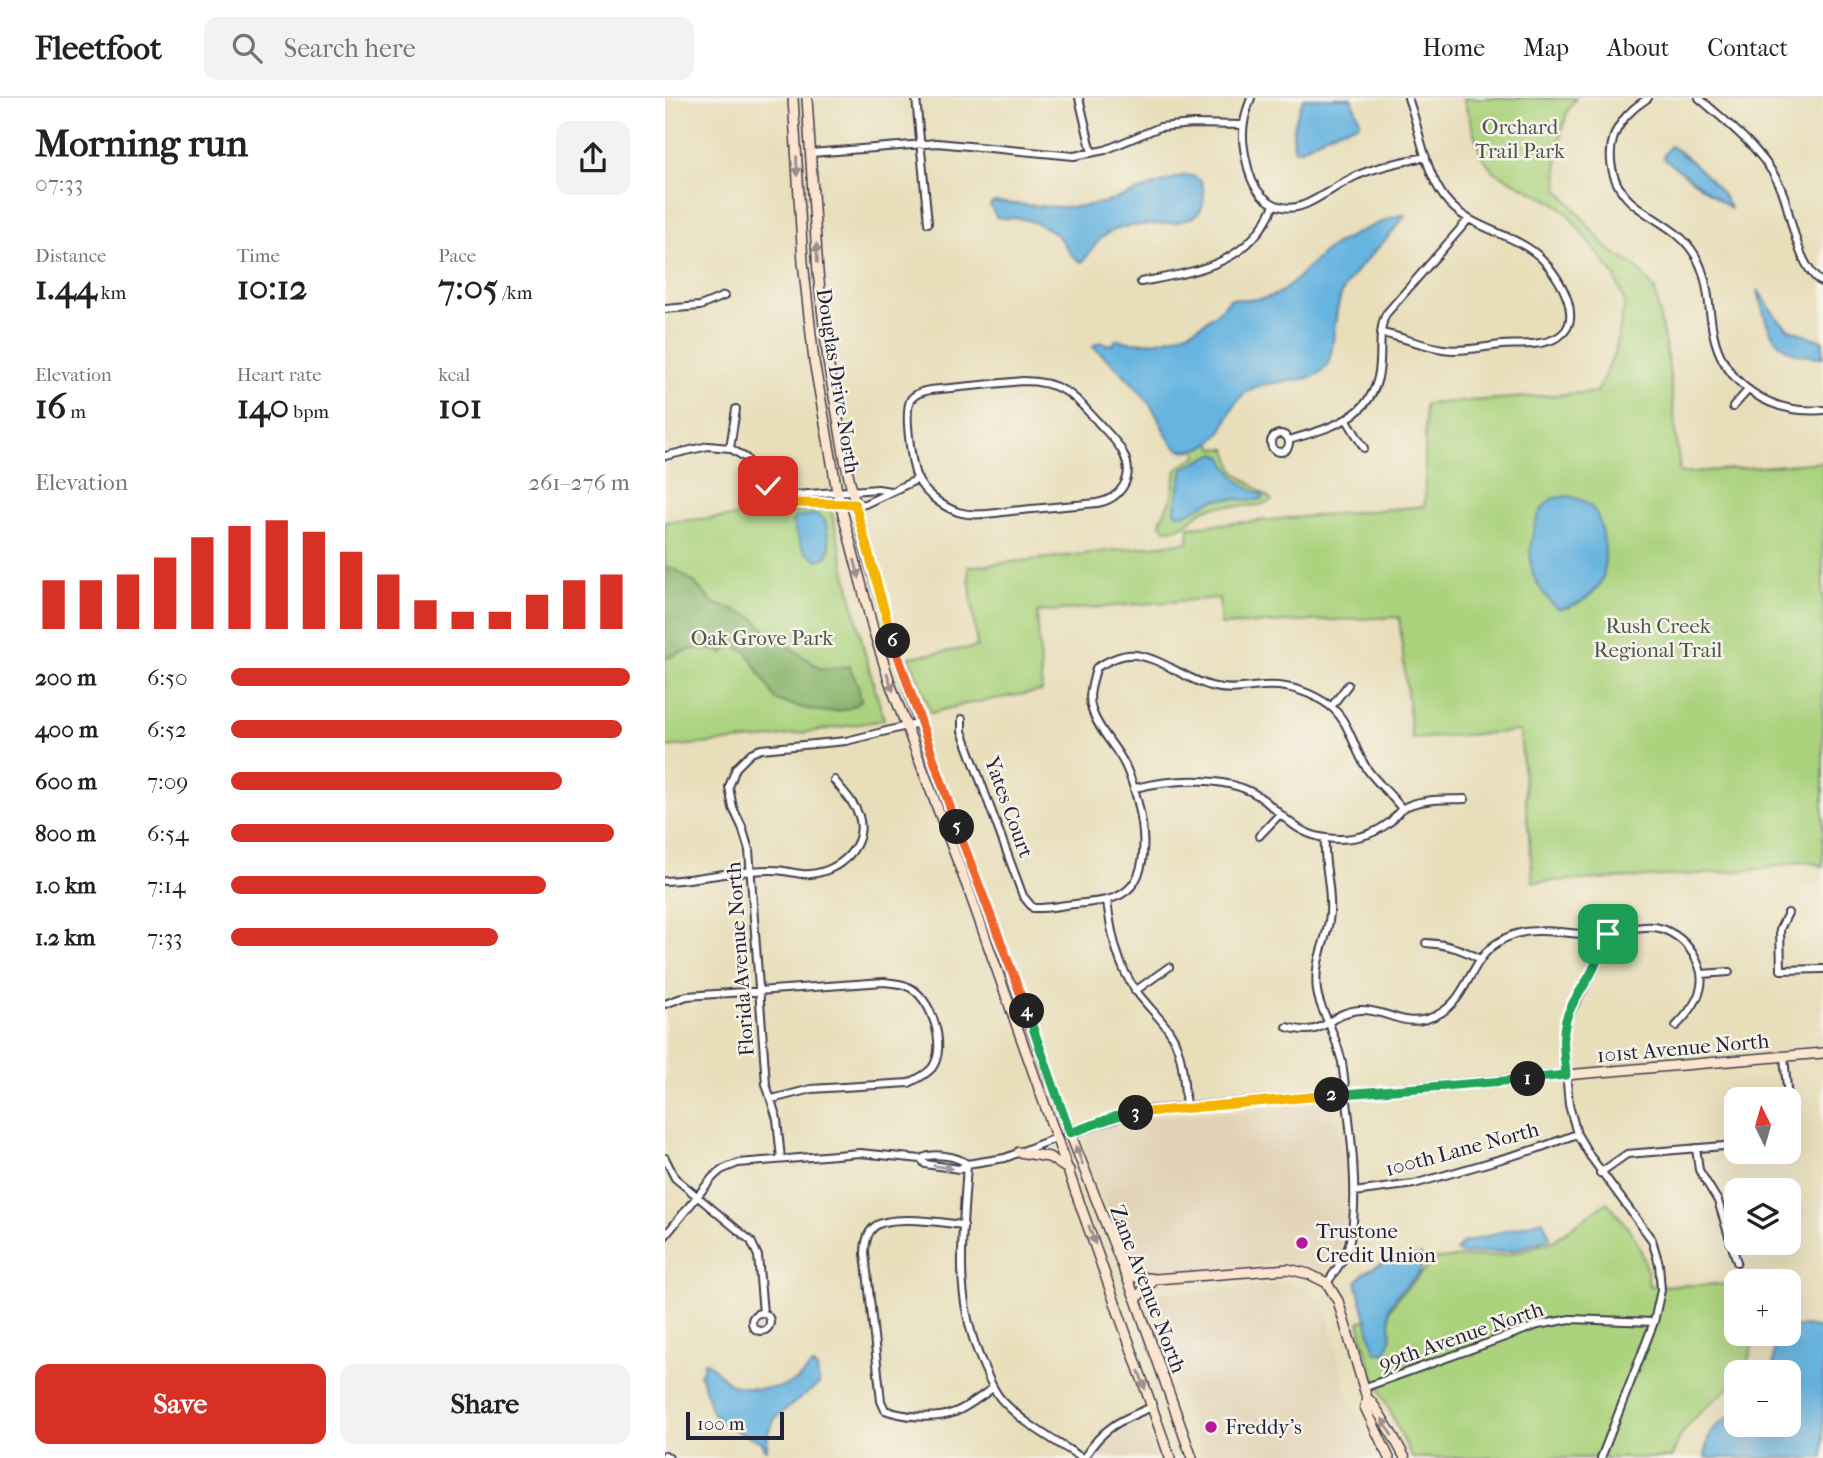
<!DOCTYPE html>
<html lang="en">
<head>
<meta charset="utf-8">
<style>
  body { margin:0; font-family:"IM FELL French Canon",serif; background:#f2f2f2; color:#222; height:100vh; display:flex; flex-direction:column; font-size:26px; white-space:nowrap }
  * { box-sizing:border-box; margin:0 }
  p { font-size:23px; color:#767676 }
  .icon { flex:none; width:38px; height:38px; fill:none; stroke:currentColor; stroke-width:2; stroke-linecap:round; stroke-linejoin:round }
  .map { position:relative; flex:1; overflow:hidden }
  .side { display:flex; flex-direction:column; background:#fff; width:665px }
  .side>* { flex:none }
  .needle { width:46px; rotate:355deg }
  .controls { position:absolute; left:1059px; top:989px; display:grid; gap:14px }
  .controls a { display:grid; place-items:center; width:77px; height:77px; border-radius:14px; background:#fff; box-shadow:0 7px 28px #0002; font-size:35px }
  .scale { position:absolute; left:21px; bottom:18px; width:98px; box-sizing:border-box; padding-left:7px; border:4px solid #22223b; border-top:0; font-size:19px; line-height:24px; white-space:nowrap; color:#22223b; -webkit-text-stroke:5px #f7f3e8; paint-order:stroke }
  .pin { position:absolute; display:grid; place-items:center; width:60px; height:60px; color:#fff; margin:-30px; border-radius:14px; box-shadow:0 4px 10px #0006 }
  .km { position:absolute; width:35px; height:35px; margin:-18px; border-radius:50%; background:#222; color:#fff; font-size:19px; line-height:35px; text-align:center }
  .round { display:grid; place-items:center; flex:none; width:74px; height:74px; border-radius:14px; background:#f2f2f2 }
  .overview { display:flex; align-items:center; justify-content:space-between; height:119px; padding:0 35px }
  h1 { font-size:38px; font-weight:700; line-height:52px }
  .figures { display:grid; grid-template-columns:repeat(3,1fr); gap:10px; height:119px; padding:7px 35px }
  .figures div { display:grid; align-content:center }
  .figures b { font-size:35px; font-weight:700 }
  .figures small { font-size:19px; font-weight:400 }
  .figures p { font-size:19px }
  .chart { height:196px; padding:14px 35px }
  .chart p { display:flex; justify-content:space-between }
  .chart svg { width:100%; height:126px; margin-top:7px; stroke:#d93025; stroke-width:6 }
  .primary-button { display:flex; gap:14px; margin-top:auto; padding:14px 35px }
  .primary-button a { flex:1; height:80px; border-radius:14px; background:#d93025; color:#fff; font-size:28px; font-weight:700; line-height:80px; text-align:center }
  .primary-button a+a { background:#f2f2f2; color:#222 }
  ul { padding:0 35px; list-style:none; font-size:23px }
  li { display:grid; grid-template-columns:112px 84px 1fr; align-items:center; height:52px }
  li i { height:18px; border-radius:9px; background:#d93025 }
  header { display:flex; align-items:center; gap:42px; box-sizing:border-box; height:98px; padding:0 35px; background:#fff; border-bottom:2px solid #e0e0e0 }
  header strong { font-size:33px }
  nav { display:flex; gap:38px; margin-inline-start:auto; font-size:24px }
  .search { width:490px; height:63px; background:#f2f2f2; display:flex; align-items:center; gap:18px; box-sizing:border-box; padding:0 24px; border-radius:14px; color:#767676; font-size:26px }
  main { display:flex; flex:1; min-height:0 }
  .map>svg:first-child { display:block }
</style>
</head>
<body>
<header>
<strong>Fleetfoot</strong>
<div class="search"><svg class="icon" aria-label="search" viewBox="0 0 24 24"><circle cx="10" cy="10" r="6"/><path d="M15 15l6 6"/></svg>Search here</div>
<nav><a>Home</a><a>Map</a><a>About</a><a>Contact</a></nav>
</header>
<main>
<section class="side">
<div class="overview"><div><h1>Morning run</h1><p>07:33</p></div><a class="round"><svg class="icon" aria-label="share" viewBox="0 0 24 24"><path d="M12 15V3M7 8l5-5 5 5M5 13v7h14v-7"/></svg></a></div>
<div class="figures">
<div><p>Distance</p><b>1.44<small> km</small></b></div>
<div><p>Time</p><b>10:12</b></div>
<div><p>Pace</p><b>7:05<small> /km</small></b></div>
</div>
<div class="figures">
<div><p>Elevation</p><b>16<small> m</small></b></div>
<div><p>Heart rate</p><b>140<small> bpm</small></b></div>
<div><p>kcal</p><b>101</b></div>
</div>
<div class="chart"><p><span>Elevation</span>261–276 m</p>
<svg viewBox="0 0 160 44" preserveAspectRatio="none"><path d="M5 44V27M15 44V27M25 44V25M35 44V19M45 44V12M55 44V8M65 44V6M75 44V10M85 44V17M95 44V25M105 44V34M115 44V38M125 44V38M135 44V32M145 44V27M155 44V25"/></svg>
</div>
<ul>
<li><b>200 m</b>6:50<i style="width:100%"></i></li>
<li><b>400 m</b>6:52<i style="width:98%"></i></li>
<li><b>600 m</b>7:09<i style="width:83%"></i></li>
<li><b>800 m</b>6:54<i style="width:96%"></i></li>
<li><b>1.0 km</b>7:14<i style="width:79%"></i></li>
<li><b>1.2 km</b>7:33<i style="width:67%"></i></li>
</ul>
<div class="primary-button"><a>Save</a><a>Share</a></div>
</section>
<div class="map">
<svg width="1158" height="1360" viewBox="0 0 1158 1360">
  <rect width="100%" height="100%" fill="#f7f3e8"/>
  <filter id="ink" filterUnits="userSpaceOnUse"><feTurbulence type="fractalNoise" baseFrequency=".0143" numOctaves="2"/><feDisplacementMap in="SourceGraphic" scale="14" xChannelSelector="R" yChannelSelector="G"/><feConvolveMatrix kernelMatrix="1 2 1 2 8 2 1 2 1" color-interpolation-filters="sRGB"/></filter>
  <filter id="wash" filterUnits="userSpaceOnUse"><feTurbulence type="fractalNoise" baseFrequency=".00686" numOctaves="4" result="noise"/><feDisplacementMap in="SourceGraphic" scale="28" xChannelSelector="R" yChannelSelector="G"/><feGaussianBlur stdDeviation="1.57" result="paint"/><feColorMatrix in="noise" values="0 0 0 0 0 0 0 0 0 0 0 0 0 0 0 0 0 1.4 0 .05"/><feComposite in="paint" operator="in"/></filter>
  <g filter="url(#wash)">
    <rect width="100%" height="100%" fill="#e8deba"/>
    <path fill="#e1d2b5" d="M 661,1005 L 668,1009 L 670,1014 L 675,1043 L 681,1106 L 680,1129 L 677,1142 L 671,1157 L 659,1174 L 640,1167 L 620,1165 L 476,1177 L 465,1171 L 419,1050 L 421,1039 L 426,1034 L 453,1026 L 492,1019 Z
      M 620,1185 L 637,1189 L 653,1201 L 663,1217 L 679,1285 L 710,1360 L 539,1360 L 483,1206 L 486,1196 Z
      M 472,1325 L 478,1326 L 481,1330 L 491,1360 L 430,1360 L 442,1343 L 451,1336 Z"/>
    <path fill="#abd37e" stroke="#667a5c" stroke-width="2" d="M 798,0 L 911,0 L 902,14 L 896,37 L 892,57 L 893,91 L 943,151 L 970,168 L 990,192 L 1004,269 L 1015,375 L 1158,364 L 1158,769 C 1141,758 1113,769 1095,771 C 1019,779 943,780 868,784 L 855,633 L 747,641 L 734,519 L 556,527 L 554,500 L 372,514 L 377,593 L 301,606 L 266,615 L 244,559 L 312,549 L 303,469 L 523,444 L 524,429 L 760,408 L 760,306 L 932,294 L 950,254 L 960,205 L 949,177 L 902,115 L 890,105 L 829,74 L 816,57 Z
      M 547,344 L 548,350 L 562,351 L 569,373 L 607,402 C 588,414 563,403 541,411 C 523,418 529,430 501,431 L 495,426 L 496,422 L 507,398 L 511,372 L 533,357 L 530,351 Z
      M 166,411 L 200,556 L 219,622 L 106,640 L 0,649 L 0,424 Z
      M 942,1104 C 966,1132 981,1149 984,1188 L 1071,1186 L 1071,1236 L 1091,1236 L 1081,1270 L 1079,1274 L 1071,1274 L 1071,1284 C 1045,1307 1015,1324 1007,1360 L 747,1360 L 707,1275 L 694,1224 L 725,1211 L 736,1196 L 770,1161 L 842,1157 L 888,1143 Z"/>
    <path fill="#88b56d" stroke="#556c54" stroke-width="2" d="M 0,469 L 10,471 L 30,485 L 48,505 L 88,519 L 104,535 L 157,571 L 184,568 L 193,587 L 196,603 C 174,623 135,610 111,602 L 82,554 L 66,547 L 58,555 C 36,547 21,551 0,561 Z"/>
    <path fill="#66b4e0" stroke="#446b8e" stroke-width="2" d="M 639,0 L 686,0 L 695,22 L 694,26 L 665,35 L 634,52 L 630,52 C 624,34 632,16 639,0 Z
      M 1005,48 C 1022,57 1059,92 1065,110 L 999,61 L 999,57 Z
      M 521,77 L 527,78 L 536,83 C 555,142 479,118 447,133 C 432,139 428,153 417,164 C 405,161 400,144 390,136 C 379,127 361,120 348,120 C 341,120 337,121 331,119 L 325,107 L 328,104 C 361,106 394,112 427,107 C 460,101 489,85 521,77 Z
      M 735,117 L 740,117 C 723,145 692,165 677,195 C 668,214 670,255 662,268 C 646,290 606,278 583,293 C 557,311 568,334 538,349 C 532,351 523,354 517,352 C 502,349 496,321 487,310 C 472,287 449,266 428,249 L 434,244 L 447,247 L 451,242 C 495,251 538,234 566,200 C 625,209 626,178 666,149 C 681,139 717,123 735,117 Z
      M 1093,192 L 1112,220 L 1124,231 L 1158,243 L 1158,259 C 1109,260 1102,233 1093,192 Z
      M 550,355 L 558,359 C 565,377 579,390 598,397 L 597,401 C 582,405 563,397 546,403 C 534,407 523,420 510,415 L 510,409 L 518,371 Z
      M 903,398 C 910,400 917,401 923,406 C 939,417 944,465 937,482 C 931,494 921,502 909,507 C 905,509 898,511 893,510 C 888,509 885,504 882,499 C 876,492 871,485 868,476 C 862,456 867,413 887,401 C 892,399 897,399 903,398 Z
      M 151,416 L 160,423 L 165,449 L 163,457 L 155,462 C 135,456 133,440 127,423 L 132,419 Z
      M 878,1122 L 885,1139 L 881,1142 L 845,1153 L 796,1156 L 791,1153 L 797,1145 Z
      M 756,1157 L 759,1161 L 754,1175 L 733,1196 L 724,1210 L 726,1240 L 721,1254 L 710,1254 L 691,1184 C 704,1164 733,1161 756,1157 Z
      M 1124,1226 L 1127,1230 L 1140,1228 L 1158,1231 L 1158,1360 L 1040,1360 C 1041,1332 1049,1329 1071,1314 L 1071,1326 L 1124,1326 L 1124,1274 L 1108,1274 L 1109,1247 L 1117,1236 L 1124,1236 Z
      M 39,1264 L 43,1265 L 66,1287 L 92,1291 L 115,1289 L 131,1283 L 148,1267 L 152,1271 L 154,1286 L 111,1319 L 103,1334 L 102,1351 L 99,1351 L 97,1344 C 80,1337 51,1327 45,1309 C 41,1297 41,1286 34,1276 L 37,1275 Z"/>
  </g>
  <g filter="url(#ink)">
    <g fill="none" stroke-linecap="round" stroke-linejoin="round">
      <g stroke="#403e4e" stroke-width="10">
        <path id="street" d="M 251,0 L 263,125
          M 414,0 L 427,55
          M 586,0 C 575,29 576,44 584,74 C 591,99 614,118 641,106 C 659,98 675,85 693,77 C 715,68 738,63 761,59
          M 983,0 C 973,7 963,14 956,25 C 939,49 944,83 965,103 C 986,122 1014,130 1030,157 C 1044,180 1043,208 1048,234 C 1058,287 1107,317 1158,312
          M 1034,0 C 1066,28 1105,57 1119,98 C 1127,124 1134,171 1158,185
          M 146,55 L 272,45 L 409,58 L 440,52 L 495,29 L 528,26 L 577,27
          M 476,184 C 533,173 584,167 609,107
          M 0,211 L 35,208 L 59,198
          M 717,235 C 737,239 758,248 778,251 C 797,254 818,249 836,247 C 853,246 874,248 889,241 C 924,226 894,178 877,161 C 849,133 804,133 779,99 C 759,71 755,32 743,0
          M 358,283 C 373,283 388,286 400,293 C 413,300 422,313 432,323 C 441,334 454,344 459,357 C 470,380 455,401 432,405 C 403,408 375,410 346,413 C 329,415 310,419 293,414 C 278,409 259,395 252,380 C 247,368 238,312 246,301 C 251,295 259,293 265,292 Z
          M 1068,309 L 1083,292
          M 682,322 L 699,350
          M606 345a9 9 0 1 1 18 0a9 9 0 1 1-18 0Z
          M 624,342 C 667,329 713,319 715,264 C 716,249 714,230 721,216 L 803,122
          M 65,350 L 71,311
          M 0,358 L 43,348 L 65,350 L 81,360 L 103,388 L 120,404 L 133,407 L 200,406 L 253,381
          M 112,395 L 130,397 L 213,391 L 225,393
          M 666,609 L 683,587
          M 297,621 L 297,633 L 358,798 L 368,810 C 382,811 396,807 410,806 C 426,804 443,804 457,796 C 494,774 475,699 460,667 C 451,648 433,632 427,612 C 422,597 428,585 431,570 C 442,563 457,555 471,557 C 499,561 522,583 550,589 C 567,593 582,589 598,588 C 622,586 645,594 664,607 C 685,623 688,650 702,671 C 712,685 726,696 737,711
          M 470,690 C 507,681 567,676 599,702 C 620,719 632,736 661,740 C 685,743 707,739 726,723 C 730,719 733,714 737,711 C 753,700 781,702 800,701
          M 594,738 L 614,717
          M 660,740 C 658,765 667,789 665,815 C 663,844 648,859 652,893 C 654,907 660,916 665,928 C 670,940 674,952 677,964 C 683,1013 696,1096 685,1142 C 682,1158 671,1172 662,1185
          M 0,783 C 29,782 57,775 86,773 C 97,772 108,771 119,773 C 127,774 136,777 145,776 C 174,774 203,748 194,718 C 189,704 178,693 169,682
          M 442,803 C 446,834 452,868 472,894 C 484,911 504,927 511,946 C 519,966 519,989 521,1010
          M 1123,815 L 1115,831 L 1116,872 L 1158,871
          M 934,837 L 935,849 L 929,873 L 902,920 L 898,939 L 904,1007 L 912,1036 L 925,1058 L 987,1142 L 994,1166 L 996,1192 L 989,1224 L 936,1360
          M 761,845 C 781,846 798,851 815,861
          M 1037,876 L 1064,874
          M 470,893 L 504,869
          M 0,906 L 22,898 L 219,884 C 226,885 235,885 241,888 C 266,896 283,949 267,970 C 261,977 252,981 244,985 L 146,991 L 107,1001
          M 622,929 C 664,941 661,914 695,912 C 724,911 739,933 772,917 C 803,902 804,863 832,845 C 844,837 858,833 872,833 C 895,832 918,839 941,836 C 959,833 980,825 998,831 C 1016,838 1027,850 1034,868 C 1043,891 1027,912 1011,928
          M 1119,958 L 1123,1001
          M 1031,1050 L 1034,1072 L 1053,1103 L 1072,1164
          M 0,1060 L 10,1080 L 86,1143 L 93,1158 L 98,1215
          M 116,1061 L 112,1021 L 101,986 L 84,752 L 77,729 L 68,710 L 64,689 L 71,670 L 86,655 L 96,651 L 181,643 L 254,625
          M 256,1061 L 260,1066 L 294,1071 L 302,1066 L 340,1060 L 393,1039
          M 302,1066 C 298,1139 287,1197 318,1267 C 323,1278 327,1290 335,1300 C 358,1326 389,1342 417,1360
          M 935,1075 L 962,1056 L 1071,1047
          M 689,1094 L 749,1086 L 871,1051 L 912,1036
          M 299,1127 C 278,1125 225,1116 209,1129 C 201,1136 200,1146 200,1155 L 216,1303 L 220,1312 C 238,1319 271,1322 290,1314 C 303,1309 316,1298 328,1290
          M 0,1138 L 48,1079 L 56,1072 L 73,1065 L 195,1055 L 256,1061 C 268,1054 292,1058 302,1066
          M87 1224a9 9 0 1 1 18 0a9 9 0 1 1-18 0Z
          M 698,1290 L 873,1227 L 905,1221 L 989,1224
          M 0,1357 L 4,1360
          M 419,1360 C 437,1330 455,1322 487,1309"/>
      </g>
      <g stroke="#403e4e" stroke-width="12">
        <path id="secondary" d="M 128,0 L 138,164 L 149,263 L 172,393 L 208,531 L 225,585 L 305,796 L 505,1360
          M 142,0 L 153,174 L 163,263 L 180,362 L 201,453 L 254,625 L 405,1035 L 471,1202 L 527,1360
          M 403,1036 L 452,1019 L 481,1013 L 1158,955
          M 354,1054 L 384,1059 L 404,1072
          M 459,1173 L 471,1179 L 491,1181 L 623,1171 L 644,1176 L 662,1185 L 673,1203 L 702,1300 C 709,1304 735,1350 740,1360
          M 471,1202 L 478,1192 L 491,1181
          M 702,1300 L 700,1309 L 724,1360"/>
      </g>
      <use href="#street" stroke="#fff" stroke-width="6"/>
      <use href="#secondary" stroke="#fce5cf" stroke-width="9"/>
    </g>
    <defs><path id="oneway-solid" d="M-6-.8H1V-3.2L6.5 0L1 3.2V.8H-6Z" transform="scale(1.75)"/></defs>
    <g fill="#9a8d8c">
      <use href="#oneway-solid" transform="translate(132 68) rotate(87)"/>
      <use href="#oneway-solid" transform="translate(152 155) rotate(-93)"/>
      <use href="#oneway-solid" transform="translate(192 471) rotate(75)"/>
      <use href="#oneway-solid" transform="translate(225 584) rotate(71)"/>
      <use href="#oneway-solid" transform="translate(414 1057) rotate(-111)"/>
      <use href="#oneway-solid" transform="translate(427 1137) rotate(71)"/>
      <use href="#oneway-solid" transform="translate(477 1282) rotate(71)"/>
      <use href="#oneway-solid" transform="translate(722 1329) rotate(-120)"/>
    </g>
    <use fill="#9c9ca7" href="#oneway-solid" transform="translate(278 1069) rotate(9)"/>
  </g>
  <g fill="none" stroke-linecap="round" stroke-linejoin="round" filter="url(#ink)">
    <g stroke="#fff" stroke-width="14">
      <path id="split-1" d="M 863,981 L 901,977 C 900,959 896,941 901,922 C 910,889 937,878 934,837 L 943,836"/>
    </g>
    <g stroke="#fff" stroke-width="14">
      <path id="split-2" d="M 667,997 L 863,981"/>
    </g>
    <g stroke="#fff" stroke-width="14">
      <path id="split-3" d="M 471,1015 L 667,997"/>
    </g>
    <g stroke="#fff" stroke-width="14">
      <path id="split-4" d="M 362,913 L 405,1035 L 452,1018 L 471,1015"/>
    </g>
    <g stroke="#fff" stroke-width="14">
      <path id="split-5" d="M 292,729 L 362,913"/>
    </g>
    <g stroke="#fff" stroke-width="14">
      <path id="split-6" d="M 228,543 L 292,729"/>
    </g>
    <g stroke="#fff" stroke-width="14">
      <path id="split-7" d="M 103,388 L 120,404 L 126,405 L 190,406 L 228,543"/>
    </g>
    <use href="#split-1" stroke="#22a559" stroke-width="9"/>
    <use href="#split-2" stroke="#22a559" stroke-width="9"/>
    <use href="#split-3" stroke="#f5b400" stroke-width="9"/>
    <use href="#split-4" stroke="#22a559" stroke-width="9"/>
    <use href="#split-5" stroke="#f0652b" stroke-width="9"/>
    <use href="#split-6" stroke="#f0652b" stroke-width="9"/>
    <use href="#split-7" stroke="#f5b400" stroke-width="9"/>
  </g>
  <g fill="#b5179e" stroke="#f7f3e8" stroke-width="2.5">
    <circle cx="637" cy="1145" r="7"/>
    <circle cx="546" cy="1329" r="7"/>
  </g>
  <g text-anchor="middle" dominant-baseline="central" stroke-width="5" stroke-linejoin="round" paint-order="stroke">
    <g font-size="21" fill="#4b574f" stroke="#f7f3e8">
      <text x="855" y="29">Orchard<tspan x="855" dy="24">Trail Park</tspan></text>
      <text x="993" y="528">Rush Creek<tspan x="993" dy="24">Regional Trail</tspan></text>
      <text x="97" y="540">Oak Grove Park</text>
    </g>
    <g font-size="21" fill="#22223b" stroke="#f7f3e8">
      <text transform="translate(173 283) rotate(81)">Douglas Drive North</text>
      <text transform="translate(344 709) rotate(70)">Yates Court</text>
      <text transform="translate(75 861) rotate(-94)">Florida Avenue North</text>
      <text transform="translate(1018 950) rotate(-5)">101st Avenue North</text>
      <text transform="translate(797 1051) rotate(-15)">100th Lane North</text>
      <text transform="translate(483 1191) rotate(69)">Zane Avenue North</text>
      <text transform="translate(796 1238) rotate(-19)">99th Avenue North</text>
    </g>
    <g font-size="21" fill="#22223b" stroke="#f7f3e8" text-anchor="start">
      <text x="651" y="1133">Trustone<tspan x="651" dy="24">Credit Union</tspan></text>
      <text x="560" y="1329">Freddy's</text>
    </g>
  </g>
</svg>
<div class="controls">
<a><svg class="needle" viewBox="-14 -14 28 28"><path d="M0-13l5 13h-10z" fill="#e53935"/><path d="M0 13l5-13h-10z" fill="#767676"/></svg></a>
<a><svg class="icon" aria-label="layers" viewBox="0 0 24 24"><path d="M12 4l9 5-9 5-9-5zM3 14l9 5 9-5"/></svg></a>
<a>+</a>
<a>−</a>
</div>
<div class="scale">100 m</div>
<div class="pin" style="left:943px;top:836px;background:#1e9e55"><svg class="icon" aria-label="arrive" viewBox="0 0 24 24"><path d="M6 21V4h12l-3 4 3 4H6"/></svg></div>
<div class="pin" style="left:103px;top:388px;background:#d93025"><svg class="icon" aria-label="check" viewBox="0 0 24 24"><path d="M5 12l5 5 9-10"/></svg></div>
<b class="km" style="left:863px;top:981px">1</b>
<b class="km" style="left:667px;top:997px">2</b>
<b class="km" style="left:471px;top:1015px">3</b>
<b class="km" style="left:362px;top:913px">4</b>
<b class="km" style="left:292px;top:729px">5</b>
<b class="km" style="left:228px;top:543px">6</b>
</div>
</main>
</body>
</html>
